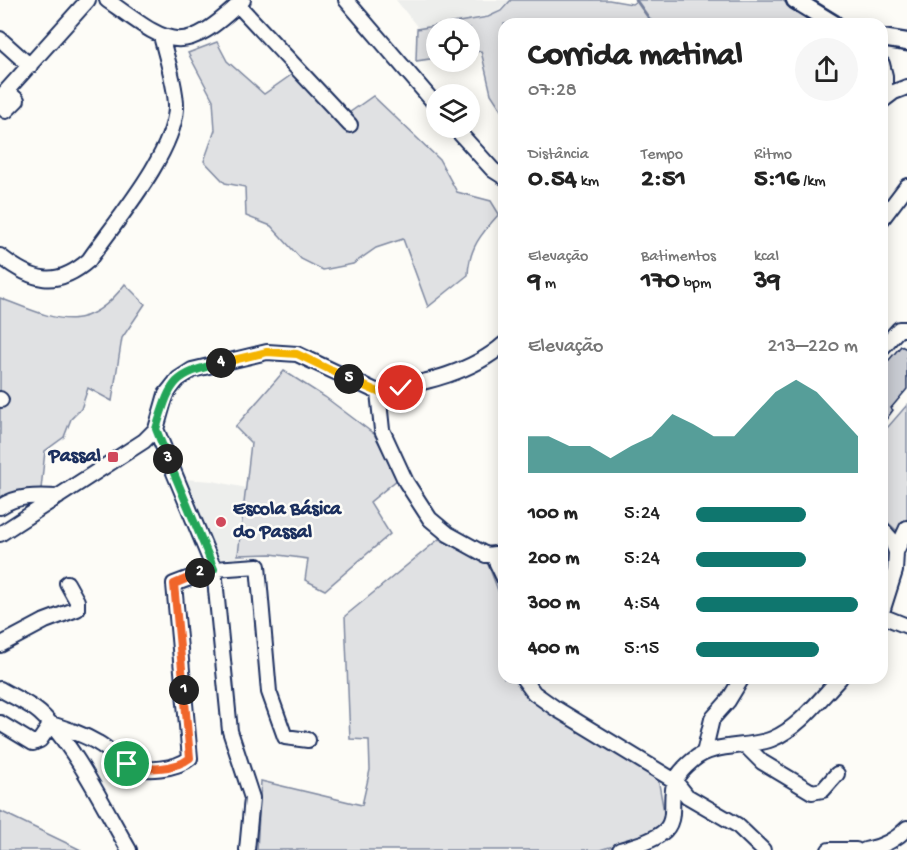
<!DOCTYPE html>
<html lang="pt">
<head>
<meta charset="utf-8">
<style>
  body { margin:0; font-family:"Gochi Hand",sans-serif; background:#f6f6f6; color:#222; height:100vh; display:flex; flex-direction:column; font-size:22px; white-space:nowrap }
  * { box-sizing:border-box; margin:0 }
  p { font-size:20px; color:#767676 }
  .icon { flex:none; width:33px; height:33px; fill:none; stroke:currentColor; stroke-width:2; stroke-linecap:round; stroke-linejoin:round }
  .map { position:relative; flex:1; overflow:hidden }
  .panel { position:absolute; left:498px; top:18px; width:390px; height:666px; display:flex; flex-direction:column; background:#fff; border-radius:18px; box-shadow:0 3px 15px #0003 }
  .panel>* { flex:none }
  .controls { position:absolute; left:426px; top:18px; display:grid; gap:12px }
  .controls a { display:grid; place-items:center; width:54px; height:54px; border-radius:50%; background:#fff; box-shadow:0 3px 15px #0003; font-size:30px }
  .pin { position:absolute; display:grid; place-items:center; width:51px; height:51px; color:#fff; margin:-26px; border:3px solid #fff; border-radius:50%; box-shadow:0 2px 6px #0007 }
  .km { position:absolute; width:30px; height:30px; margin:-15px; border-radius:50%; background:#222; color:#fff; font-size:16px; line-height:30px; text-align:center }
  .round { display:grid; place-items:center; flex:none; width:63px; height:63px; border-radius:32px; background:#f6f6f6 }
  .headline { display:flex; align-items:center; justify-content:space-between; height:102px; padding:0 30px }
  h1 { font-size:33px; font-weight:700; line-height:45px }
  .metrics { display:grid; grid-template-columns:repeat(3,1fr); gap:9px; height:102px; padding:6px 30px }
  .metrics div { display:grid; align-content:center }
  .metrics b { font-size:26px; font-weight:700 }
  .metrics small { font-size:16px; font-weight:400 }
  .metrics p { font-size:16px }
  .chart { height:168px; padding:12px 30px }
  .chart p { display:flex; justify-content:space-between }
  .chart svg { width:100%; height:108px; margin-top:6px; fill:#0f766e; opacity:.7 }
  ul { padding:0 30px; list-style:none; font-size:20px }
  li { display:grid; grid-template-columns:96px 72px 1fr; align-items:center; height:45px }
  li i { height:15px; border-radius:8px; background:#0f766e }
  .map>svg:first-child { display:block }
</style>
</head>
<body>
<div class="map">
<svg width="907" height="850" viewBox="0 0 907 850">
  <rect width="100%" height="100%" fill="#fdfcf7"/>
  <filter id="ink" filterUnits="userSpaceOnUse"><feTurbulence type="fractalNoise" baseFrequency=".0167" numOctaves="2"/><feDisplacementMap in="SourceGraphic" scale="12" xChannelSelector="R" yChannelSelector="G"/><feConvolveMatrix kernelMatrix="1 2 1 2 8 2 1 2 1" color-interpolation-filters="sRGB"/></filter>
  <g filter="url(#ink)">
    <path fill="#edeeec" d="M 396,0 L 511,0 L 494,14 L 419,29 Z
      M 183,479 L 213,481 L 246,488 L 238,558 L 215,559 Z"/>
    <path fill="#e0e1e3" stroke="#7e88a0" stroke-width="1.5" d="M 511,0 L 609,0 L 632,4 L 638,0 L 782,0 L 820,24 L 504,24 L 504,114 L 491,94 L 481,51 L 470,53 L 470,28 L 436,28 L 436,58 L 416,61 L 417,29 L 488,17 L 501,11 Z
      M 217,42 L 227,61 L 264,94 L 294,73 L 336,122 L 373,96 L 439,159 L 457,192 L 491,201 L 499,214 C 481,234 469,248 468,275 L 428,307 L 403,239 L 376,248 L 353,264 L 323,270 L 301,259 L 271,226 L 246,216 L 245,187 L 225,183 L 204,161 L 215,130 L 213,100 L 188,53 Z
      M 125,284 L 145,304 L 122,338 L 112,401 L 88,388 L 81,409 L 71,419 L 64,437 L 45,451 L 41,489 L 23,493 L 3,502 L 0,498 L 0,408 L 2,404 L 0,394 L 0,298 C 53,318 85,338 125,284 Z
      M 284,371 L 325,397 L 374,434 L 398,479 L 370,502 L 390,534 L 325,590 L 305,580 L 308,559 L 271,554 L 238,555 L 251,443 L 235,427 Z
      M 907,405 L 907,519 L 900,529 L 896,530 L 882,517 L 882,430 L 888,427 Z
      M 439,539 L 488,564 L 504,606 L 504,678 L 518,678 L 527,697 L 658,778 L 665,818 C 649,842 624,841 600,850 L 257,850 L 261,781 L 362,805 L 370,770 L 369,740 L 350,739 L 345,616 Z
      M 0,811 L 81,850 L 0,850 Z"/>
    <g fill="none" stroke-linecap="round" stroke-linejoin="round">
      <path stroke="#76819c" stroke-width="3" d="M 636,0 L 653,24"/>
    </g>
    <path fill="#c9ccd3" stroke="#1b2f5e" stroke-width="1.5" d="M 901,346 L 907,349 L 907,389 L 891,408 L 893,410 L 882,425 L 882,368 Z"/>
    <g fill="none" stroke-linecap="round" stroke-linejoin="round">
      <g stroke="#1b2f5e" stroke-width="18">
        <path id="minor" d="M 107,0 C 170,45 181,59 243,0
          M 346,0 L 436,105
          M 238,5 L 350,125
          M 0,39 L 30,66
          M 882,64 L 885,76 L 885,99
          M 0,98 L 88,0
          M 882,101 L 894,92 L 907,87
          M 0,105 L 6,111 L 17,100 L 7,91
          M 455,128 L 493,170 L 504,177
          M 882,219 L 907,186
          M 0,256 C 32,281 56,289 89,260 C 115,222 173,155 176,109 C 177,91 166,55 161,36
          M 882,348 L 899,329 L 907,329
          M 378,392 L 382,430 L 406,482 L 430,519 L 448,534 L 486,555 L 504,553
          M 378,392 C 421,383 470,374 504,344
          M 0,399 L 1,400
          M 156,429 L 214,569 L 230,731 L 252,798 L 247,850
          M 0,507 C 17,495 37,496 58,497
          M 882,529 L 891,539 L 896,552
          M 0,534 L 144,441 L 156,429 L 166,394 L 178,379 L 192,370 L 267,352 L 297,354 L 378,392
          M 493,555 L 504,578
          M 882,612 L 895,571 L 896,552 L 907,528
          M 882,616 L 907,626
          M 0,645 L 45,621 L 77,609 L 77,601 L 67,583
          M 523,678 L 534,693 L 555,708 L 675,781 L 687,796 L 737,825 L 763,850
          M 0,689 C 13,697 29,703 40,713 C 74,744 105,809 129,850
          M 0,723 L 33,743 L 40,740 L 51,724 C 67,729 83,734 98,743 C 109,749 117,759 128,765 C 144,773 177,769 190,758 L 174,584 L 214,569 L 258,566 L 269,692 L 285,737 L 308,740
          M 745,745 L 762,762 L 812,792 L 823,790 L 837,774
          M 704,753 L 712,719 L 728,701 L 742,678
          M 620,850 C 633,846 651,842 662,833 C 679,821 668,798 675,781 C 678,774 687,765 693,760 C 714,742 747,749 772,739 C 799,728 820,699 840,678
          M 829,850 L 856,850
          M 865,850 C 881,847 896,840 907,828"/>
      </g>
      <g stroke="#1b2f5e" stroke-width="21">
        <path id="major" d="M 795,0 L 834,24
          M 882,38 L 907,42"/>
      </g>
      <use href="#minor" stroke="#fdfcf7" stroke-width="14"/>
      <use href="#major" stroke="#fdfcf7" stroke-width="16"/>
    </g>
  </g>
  <g fill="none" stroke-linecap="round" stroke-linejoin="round" filter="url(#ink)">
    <g stroke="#fff" stroke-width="12">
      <path id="split-1" d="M 127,764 C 145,771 175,770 190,758 L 184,690"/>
    </g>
    <g stroke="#fff" stroke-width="12">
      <path id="split-2" d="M 184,690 L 174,584 L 200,573"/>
    </g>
    <g stroke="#fff" stroke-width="12">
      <path id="split-3" d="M 168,459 L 214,569 L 200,573"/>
    </g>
    <g stroke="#fff" stroke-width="12">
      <path id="split-4" d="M 168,459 L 156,429 C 171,382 171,375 221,363"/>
    </g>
    <g stroke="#fff" stroke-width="12">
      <path id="split-5" d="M 221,363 L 267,352 L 297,354 L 349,379"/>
    </g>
    <g stroke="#fff" stroke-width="12">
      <path id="split-6" d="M 349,379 L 378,392 L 401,388"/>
    </g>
    <use href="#split-1" stroke="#f0652b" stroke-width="8"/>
    <use href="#split-2" stroke="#f0652b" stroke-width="8"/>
    <use href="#split-3" stroke="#22a559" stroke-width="8"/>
    <use href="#split-4" stroke="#22a559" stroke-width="8"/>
    <use href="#split-5" stroke="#f5b400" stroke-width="8"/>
    <use href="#split-6" stroke="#f5b400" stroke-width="8"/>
  </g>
  <g fill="#d1495b" stroke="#fdfcf7" stroke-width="2">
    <rect x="107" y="451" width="12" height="12" rx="3"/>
    <circle cx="221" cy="522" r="6"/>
  </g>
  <g text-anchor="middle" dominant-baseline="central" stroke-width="5" stroke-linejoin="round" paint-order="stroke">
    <g font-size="20" font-weight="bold" fill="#1b2f5e" stroke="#fdfcf7" text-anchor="end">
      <text x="101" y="457">Passal</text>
      <text x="233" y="510" text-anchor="start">Escola Básica<tspan x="233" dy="23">do Passal</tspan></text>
    </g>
  </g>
</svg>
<div class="controls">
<a><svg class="icon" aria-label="locate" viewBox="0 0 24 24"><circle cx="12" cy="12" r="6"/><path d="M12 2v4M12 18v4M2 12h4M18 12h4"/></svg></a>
<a><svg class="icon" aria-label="layers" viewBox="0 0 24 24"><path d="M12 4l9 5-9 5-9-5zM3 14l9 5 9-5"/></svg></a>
</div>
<div class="pin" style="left:127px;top:764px;background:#1e9e55"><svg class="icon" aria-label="arrive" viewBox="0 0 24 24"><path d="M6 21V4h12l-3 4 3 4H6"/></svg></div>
<div class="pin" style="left:401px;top:388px;background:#d93025"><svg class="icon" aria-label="check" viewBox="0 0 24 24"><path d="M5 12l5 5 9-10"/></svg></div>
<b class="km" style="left:184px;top:690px">1</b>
<b class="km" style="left:200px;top:573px">2</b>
<b class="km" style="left:168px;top:459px">3</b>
<b class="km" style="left:221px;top:363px">4</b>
<b class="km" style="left:349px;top:379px">5</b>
<section class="panel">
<div class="headline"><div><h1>Corrida matinal</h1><p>07:28</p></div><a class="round"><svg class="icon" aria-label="share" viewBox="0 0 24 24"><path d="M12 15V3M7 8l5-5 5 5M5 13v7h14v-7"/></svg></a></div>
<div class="metrics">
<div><p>Distância</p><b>0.54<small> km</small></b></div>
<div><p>Tempo</p><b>2:51</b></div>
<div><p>Ritmo</p><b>5:16<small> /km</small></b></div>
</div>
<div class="metrics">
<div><p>Elevação</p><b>9<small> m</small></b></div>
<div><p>Batimentos</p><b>170<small> bpm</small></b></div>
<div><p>kcal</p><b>39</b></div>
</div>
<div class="chart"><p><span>Elevação</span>213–220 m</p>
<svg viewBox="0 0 160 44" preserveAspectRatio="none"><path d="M0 44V29L10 29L20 33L30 33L40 38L50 33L60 29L70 20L80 24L90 29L100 29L110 20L120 11L130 6L140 11L150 20L160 29V44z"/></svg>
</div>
<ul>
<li><b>100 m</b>5:24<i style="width:68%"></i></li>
<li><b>200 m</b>5:24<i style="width:68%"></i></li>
<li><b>300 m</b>4:54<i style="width:100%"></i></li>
<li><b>400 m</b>5:15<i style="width:76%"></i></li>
</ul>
</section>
</div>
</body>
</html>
